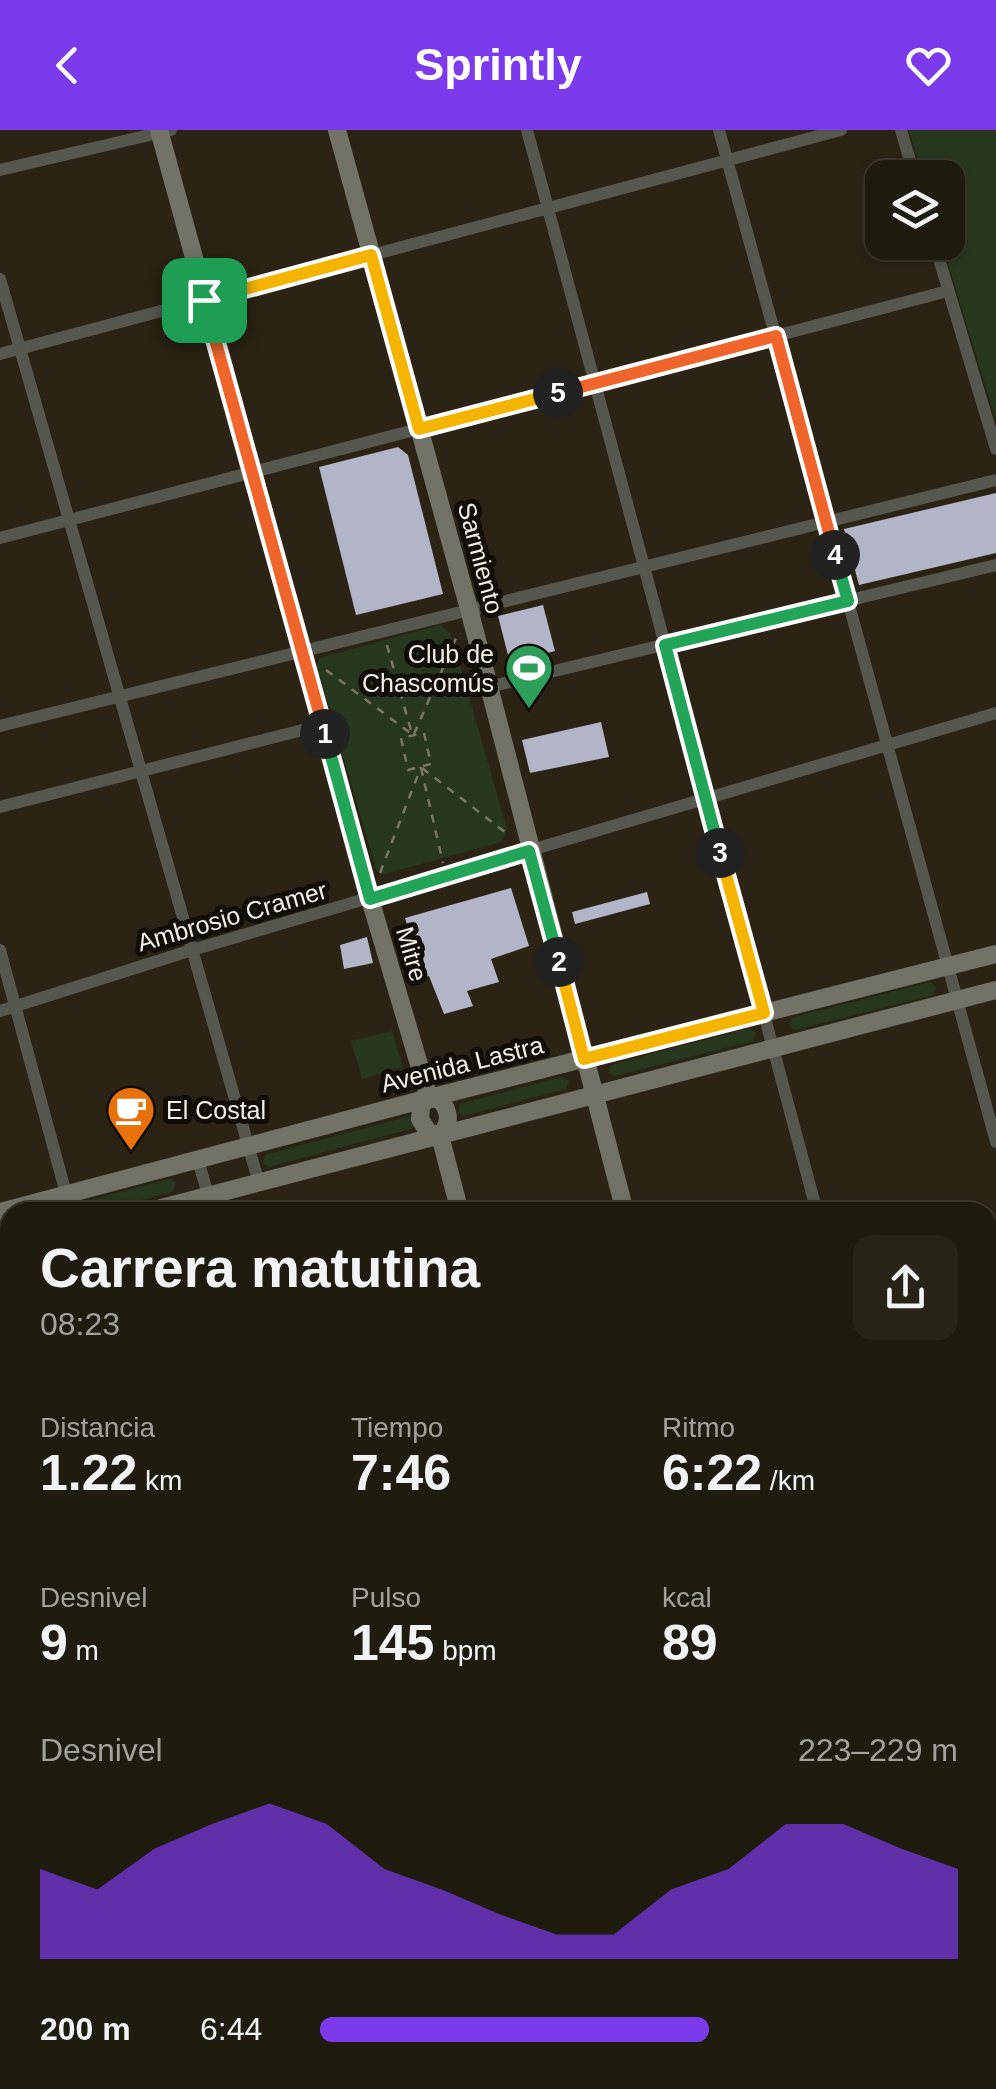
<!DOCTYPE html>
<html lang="es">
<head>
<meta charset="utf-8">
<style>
  body { margin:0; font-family:Arial,sans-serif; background:#282418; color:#f1f3f6; height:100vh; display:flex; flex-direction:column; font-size:38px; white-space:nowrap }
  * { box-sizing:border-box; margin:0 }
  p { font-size:32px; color:#a2a19e }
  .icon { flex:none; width:55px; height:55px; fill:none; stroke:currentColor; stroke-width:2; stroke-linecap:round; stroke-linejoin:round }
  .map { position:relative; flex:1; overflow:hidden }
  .drawer { position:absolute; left:0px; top:1072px; width:998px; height:888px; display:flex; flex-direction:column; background:#201b0f; border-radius:30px 30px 0 0; box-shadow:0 2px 8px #0004,0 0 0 2px #3d392f }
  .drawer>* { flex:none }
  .fabs { position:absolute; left:865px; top:30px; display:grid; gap:20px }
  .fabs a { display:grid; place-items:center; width:100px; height:100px; border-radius:20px; background:#201b0f; box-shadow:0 2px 8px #0004,0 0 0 2px #3d392f; font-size:50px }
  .pin { position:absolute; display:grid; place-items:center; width:85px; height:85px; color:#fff; margin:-42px; border-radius:20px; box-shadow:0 5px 15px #0006 }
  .km { position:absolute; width:50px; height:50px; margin:-25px; border-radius:50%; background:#222; color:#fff; font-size:28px; line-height:50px; text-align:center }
  .round { display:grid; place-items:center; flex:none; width:105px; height:105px; border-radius:20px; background:#282418 }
  .summary { display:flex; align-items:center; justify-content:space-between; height:170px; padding:0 40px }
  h1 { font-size:55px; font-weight:700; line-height:75px }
  .figures { display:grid; grid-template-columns:repeat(3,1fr); gap:15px; height:170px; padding:10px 40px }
  .figures div { display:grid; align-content:center }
  .figures b { font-size:50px; font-weight:700 }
  .figures small { font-size:28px; font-weight:400 }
  .figures p { font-size:28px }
  .chart { height:280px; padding:20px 40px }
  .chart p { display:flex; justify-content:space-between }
  .chart svg { width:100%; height:180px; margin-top:10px; fill:#7c3aed; opacity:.7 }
  ul { padding:0 40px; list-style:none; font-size:32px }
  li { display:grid; grid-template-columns:160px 120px 1fr; align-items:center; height:75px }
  li i { height:25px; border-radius:12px; background:#7c3aed }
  header { display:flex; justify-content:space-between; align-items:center; height:130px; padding:0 40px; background:#7c3aed; color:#fff; font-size:45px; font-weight:700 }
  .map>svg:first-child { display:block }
</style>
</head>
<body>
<header><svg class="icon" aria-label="back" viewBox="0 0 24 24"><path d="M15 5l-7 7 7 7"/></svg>Sprintly<svg class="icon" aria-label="heart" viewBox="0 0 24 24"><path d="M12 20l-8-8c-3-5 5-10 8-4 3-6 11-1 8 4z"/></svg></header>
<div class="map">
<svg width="996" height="1959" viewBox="0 0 996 1959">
  <rect width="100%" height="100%" fill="#2b2414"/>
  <path fill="#27381e" d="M 909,0 L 996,0 L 996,291 L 942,113 L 948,112 L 948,48 L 923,47 Z
    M 440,495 L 451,504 L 507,699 L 505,707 L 498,713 L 381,745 L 376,739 L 317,536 L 319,528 Z
    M 930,852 L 936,857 L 933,865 L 795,900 L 789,896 L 791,888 Z
    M 749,898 L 756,903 L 753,911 L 615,946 L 609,943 L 611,935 Z
    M 392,901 L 403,937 L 362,949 L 351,911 Z
    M 562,947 L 569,951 L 566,959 L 464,986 L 458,982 L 460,974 Z
    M 410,986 L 417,995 L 414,998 L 269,1037 L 263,1033 L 265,1025 Z
    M 170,1049 L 176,1053 L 173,1062 L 94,1082 L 77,1081 L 79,1073 Z"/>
  <path fill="#b2b4c8" d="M 398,317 L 408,325 L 443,464 L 356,485 L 319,337 Z
    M 996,363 L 996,423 L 859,455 L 844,399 Z
    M 543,475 L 555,521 L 510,533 L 498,486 Z
    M 601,592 L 609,627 L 530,643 L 522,610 Z
    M 511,758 L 529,816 L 491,829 L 499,852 L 467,861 L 473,876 L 444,884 L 429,846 L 424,847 L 405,788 Z
    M 647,762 L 650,774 L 575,794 L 572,782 Z
    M 367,807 L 373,833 L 344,839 L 340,815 Z"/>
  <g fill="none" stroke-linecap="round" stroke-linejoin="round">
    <path stroke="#7b7467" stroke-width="2.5" stroke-dasharray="8 8" stroke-linecap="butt" d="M 387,515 L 412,604
      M 326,540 L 413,605
      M 424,603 L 431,634 L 408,640 L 401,608 Z
      M 414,604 L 457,506
      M 421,638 L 443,733
      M 422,638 L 510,706
      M 380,743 L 421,637
      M 0,1146 L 10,1152"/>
    <path stroke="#56574f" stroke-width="12" d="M 527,0 L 817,1082
      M 719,0 L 996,1012
      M 901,0 L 915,48
      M 0,40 L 171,0
      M 934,112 L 996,319
      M 0,149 L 259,1053
      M 0,224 L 841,0
      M 0,408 L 948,161
      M 488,557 L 996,435
      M 0,596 L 996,350
      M 0,677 L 322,595
      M 0,820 L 71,1082
      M 0,881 L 192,820 L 996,583
      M 198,1030 L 213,1082
      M 988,1104 L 996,1102
      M 0,1239 L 10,1275
      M 988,1369 L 996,1367
      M 0,1370 L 10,1367
      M 0,1391 L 10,1388
      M 988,1611 L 996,1608
      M 0,1616 L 10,1613
      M 0,1640 L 10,1637
      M 988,1716 L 996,1748
      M 988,1854 L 996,1852
      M 988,1874 L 996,1871
      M 0,1880 L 10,1877
      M 0,1902 L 10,1899
      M 188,1950 L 191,1959
      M 449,1950 L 452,1959
      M 609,1959 L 640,1950
      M 673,1959 L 705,1950"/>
    <path stroke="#727366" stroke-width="18" d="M 159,0 L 370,769 L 429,968
      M 337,0 L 469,479 L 625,1082
      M 429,968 L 421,976 L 420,989 L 428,1002 L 440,1006
      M 429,968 L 440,970 C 451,982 450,994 440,1006
      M 440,1006 L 460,1082
      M 0,1082 L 429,968 L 996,824
      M 146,1082 L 996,860
      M 0,1121 L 10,1118
      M 697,1950 L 700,1959
      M 858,1950 L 861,1959"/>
  </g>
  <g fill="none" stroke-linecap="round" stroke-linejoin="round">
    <g stroke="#fff" stroke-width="20">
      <path id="split-1" d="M 204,170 L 325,604"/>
    </g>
    <g stroke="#fff" stroke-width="20">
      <path id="split-2" d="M 325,604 L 370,769 L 529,721 L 559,832"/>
    </g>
    <g stroke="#fff" stroke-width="20">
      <path id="split-3" d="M 559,832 L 584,929 L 764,883 L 720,723"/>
    </g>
    <g stroke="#fff" stroke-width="20">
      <path id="split-4" d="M 720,723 L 665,515 L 848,471 L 835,425"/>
    </g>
    <g stroke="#fff" stroke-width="20">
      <path id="split-5" d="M 558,263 L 776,206 L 835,425"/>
    </g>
    <g stroke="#fff" stroke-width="20">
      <path id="split-6" d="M 204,170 L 371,125 L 419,299 L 558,263"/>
    </g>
    <use href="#split-1" stroke="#f0652b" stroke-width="12"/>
    <use href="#split-2" stroke="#22a559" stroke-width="12"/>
    <use href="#split-3" stroke="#f5b400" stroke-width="12"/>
    <use href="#split-4" stroke="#22a559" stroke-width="12"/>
    <use href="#split-5" stroke="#f0652b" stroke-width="12"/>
    <use href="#split-6" stroke="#f5b400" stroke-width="12"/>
  </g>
  <defs>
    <g id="stadium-pin" transform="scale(2.5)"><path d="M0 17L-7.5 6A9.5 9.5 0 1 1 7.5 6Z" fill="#2e9e5b" stroke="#110d07"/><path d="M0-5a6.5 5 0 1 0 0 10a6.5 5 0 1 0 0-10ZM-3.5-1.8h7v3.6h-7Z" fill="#fff"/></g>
    <g id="cafe-pin" transform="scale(2.5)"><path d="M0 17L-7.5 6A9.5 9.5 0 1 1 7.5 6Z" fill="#e8710a" stroke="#110d07"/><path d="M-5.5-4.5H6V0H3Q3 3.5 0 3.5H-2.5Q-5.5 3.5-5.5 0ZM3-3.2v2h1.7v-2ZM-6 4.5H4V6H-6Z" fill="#fff"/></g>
  </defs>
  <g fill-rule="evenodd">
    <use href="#stadium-pin" x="529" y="538"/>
    <use href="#cafe-pin" x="131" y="980"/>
  </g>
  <g text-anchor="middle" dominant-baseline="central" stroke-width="10" stroke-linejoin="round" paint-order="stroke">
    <g font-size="25" fill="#f5f0e6" stroke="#110d07">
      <text transform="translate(481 428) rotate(75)">Sarmiento</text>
      <text transform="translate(232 786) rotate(-16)">Ambrosio Cramer</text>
      <text transform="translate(412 824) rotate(74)">Mitre</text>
      <text transform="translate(462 934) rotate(-14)">Avenida Lastra</text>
    </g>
    <g font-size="25" fill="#f5f0e6" stroke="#110d07" text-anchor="end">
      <text x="494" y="524">Club de<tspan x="494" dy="29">Chascomús</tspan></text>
      <text x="166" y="980" text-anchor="start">El Costal</text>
    </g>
  </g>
</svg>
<div class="fabs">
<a><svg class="icon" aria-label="layers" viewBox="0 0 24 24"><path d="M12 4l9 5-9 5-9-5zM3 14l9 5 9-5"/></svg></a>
</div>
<div class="pin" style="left:204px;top:170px;background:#1e9e55"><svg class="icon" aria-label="arrive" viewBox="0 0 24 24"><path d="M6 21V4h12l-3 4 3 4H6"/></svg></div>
<b class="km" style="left:325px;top:604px">1</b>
<b class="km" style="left:559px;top:832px">2</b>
<b class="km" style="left:720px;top:723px">3</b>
<b class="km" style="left:835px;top:425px">4</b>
<b class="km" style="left:558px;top:263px">5</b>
<section class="drawer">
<div class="summary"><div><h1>Carrera matutina</h1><p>08:23</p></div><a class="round"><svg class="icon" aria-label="share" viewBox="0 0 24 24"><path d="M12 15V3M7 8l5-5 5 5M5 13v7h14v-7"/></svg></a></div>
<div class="figures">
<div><p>Distancia</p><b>1.22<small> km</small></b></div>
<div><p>Tiempo</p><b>7:46</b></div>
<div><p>Ritmo</p><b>6:22<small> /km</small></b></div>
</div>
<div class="figures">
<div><p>Desnivel</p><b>9<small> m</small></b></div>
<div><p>Pulso</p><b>145<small> bpm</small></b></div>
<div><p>kcal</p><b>89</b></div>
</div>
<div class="chart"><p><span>Desnivel</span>223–229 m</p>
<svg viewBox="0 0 160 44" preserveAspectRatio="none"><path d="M0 44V22L10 27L20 17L30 11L40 6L50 11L60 22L70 27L80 33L90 38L100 38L110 27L120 22L130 11L140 11L150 17L160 22V44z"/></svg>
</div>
<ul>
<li><b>200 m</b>6:44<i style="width:61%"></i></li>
</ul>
</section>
</div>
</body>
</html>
